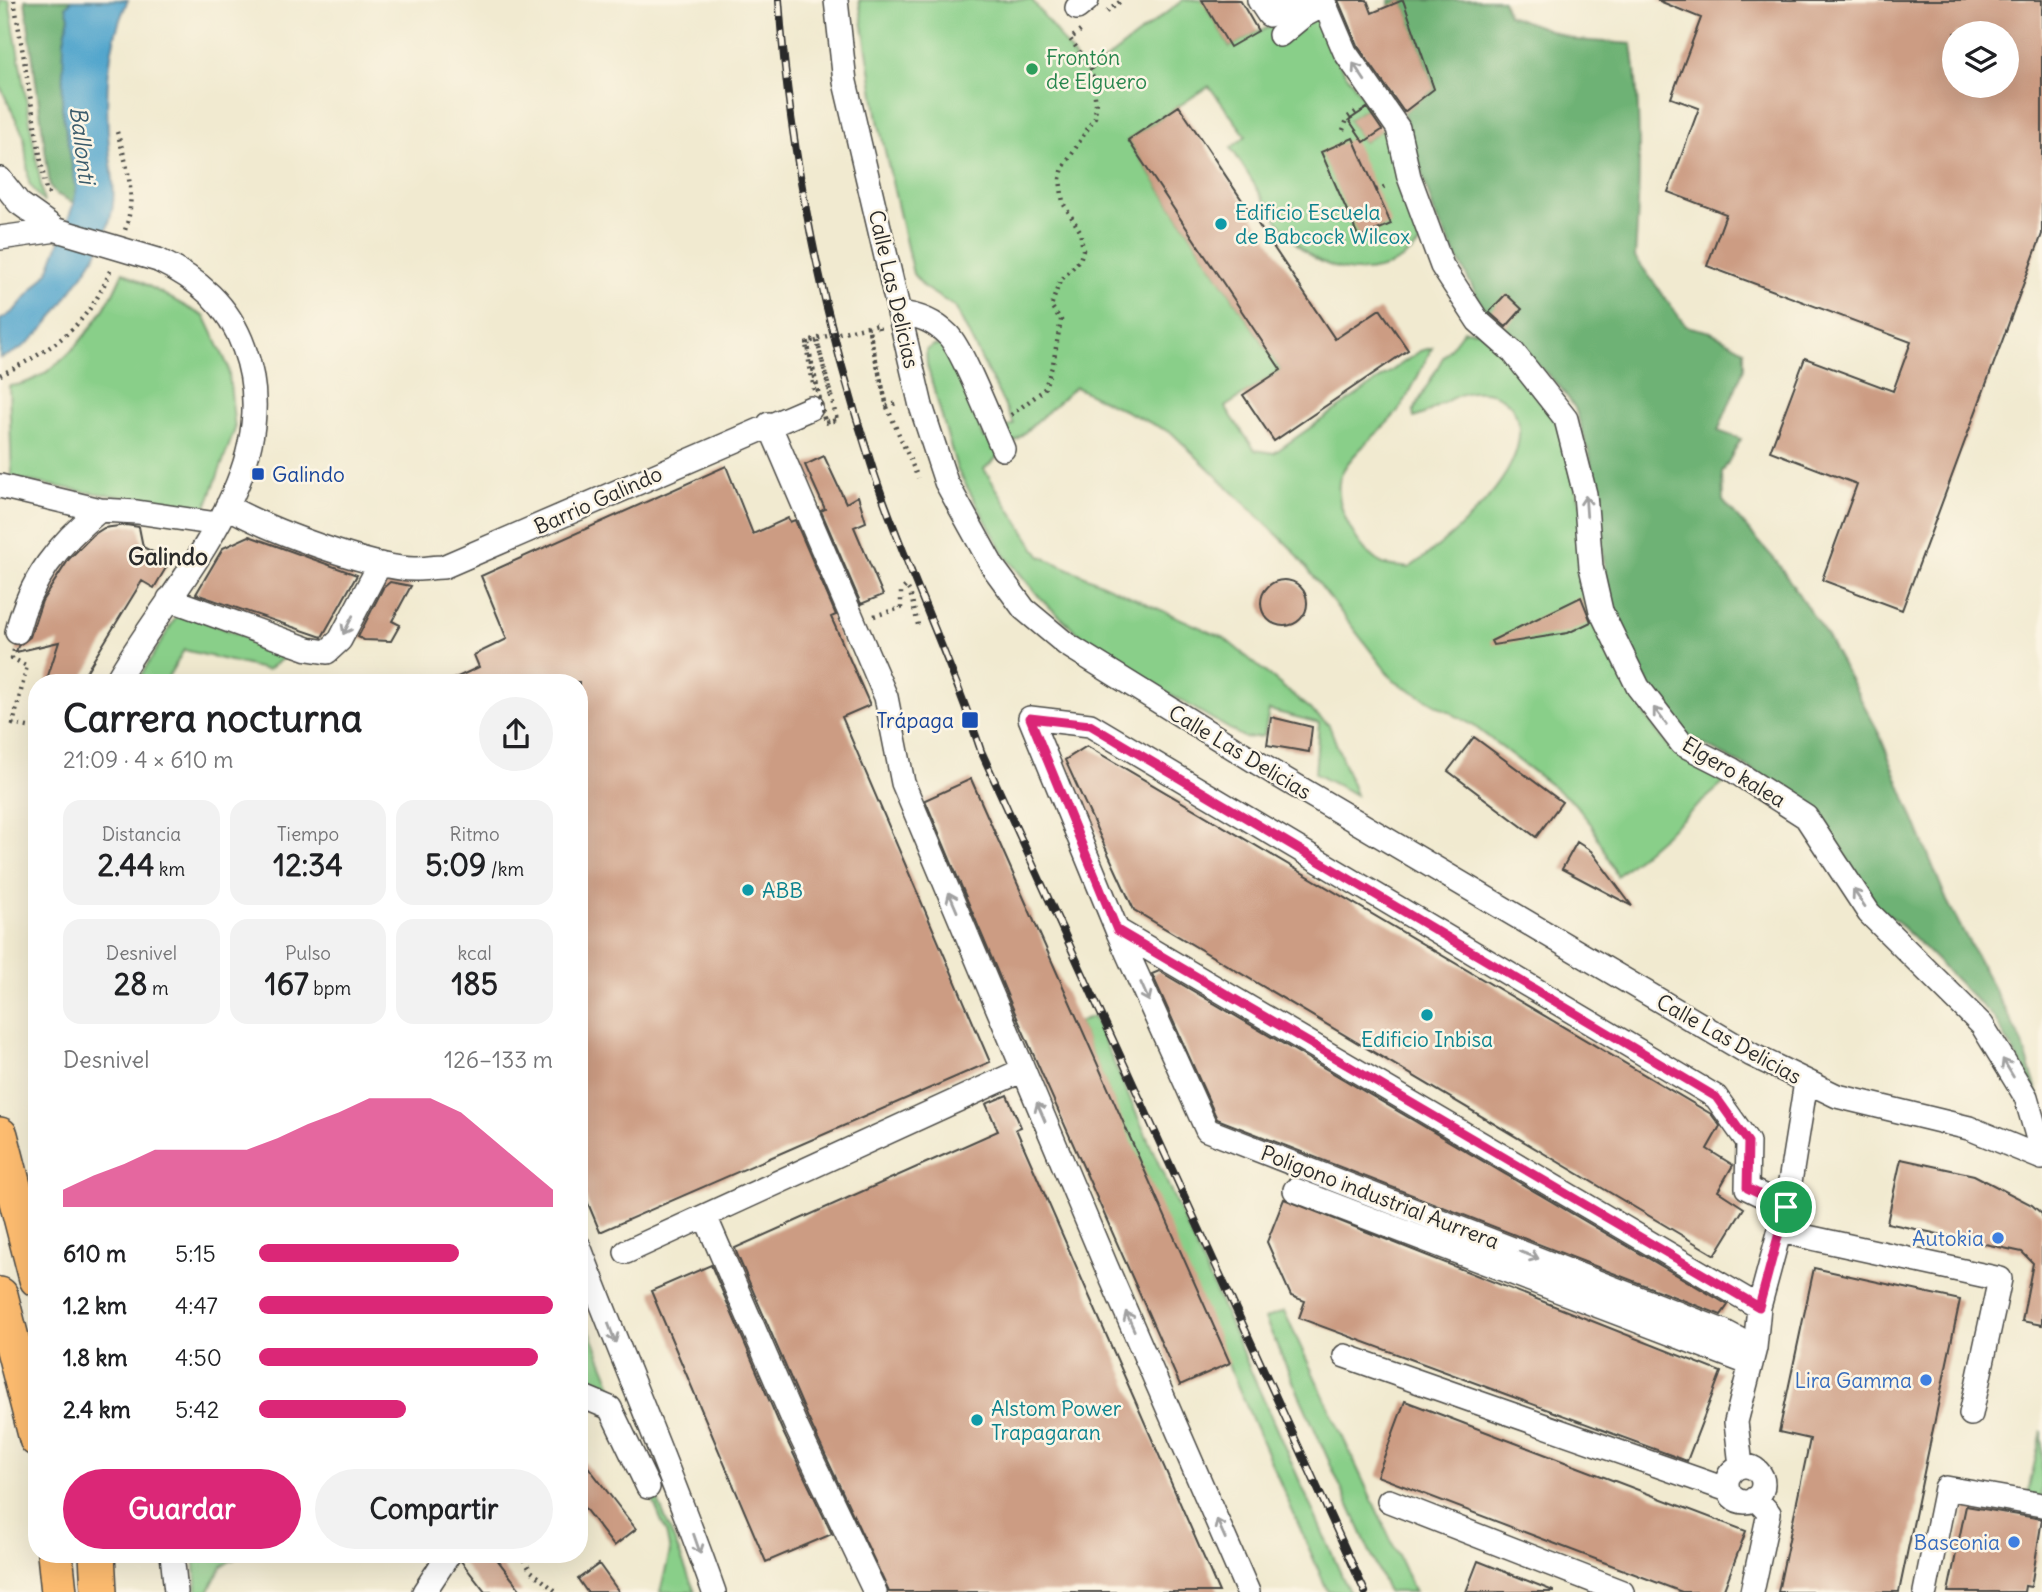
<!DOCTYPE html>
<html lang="es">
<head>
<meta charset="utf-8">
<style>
  body { margin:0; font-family:Delius,sans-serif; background:#f2f2f2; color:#202124; height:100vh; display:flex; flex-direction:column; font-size:26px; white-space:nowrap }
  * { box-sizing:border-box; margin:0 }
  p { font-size:23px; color:#757577 }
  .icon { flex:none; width:38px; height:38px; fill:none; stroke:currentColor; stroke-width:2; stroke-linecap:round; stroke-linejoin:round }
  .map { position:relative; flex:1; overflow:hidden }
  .sheet { position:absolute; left:28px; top:674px; width:560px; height:889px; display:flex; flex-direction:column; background:#fff; border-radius:28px; box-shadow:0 7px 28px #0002 }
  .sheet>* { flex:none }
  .fabs { position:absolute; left:1942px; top:21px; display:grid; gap:14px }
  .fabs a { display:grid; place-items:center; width:77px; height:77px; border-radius:50%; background:#fff; box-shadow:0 7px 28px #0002; font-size:35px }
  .pin { position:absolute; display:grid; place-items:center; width:60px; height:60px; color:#fff; margin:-30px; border:4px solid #fff; border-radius:50%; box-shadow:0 2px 7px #0007 }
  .round { display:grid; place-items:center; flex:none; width:74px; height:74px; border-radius:37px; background:#f2f2f2 }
  .summary { display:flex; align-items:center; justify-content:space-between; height:119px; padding:0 35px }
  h1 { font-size:38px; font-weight:700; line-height:52px }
  .metrics { display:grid; grid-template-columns:repeat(3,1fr); gap:10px; height:119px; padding:7px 35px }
  .metrics div { display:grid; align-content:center; border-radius:18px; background:#f2f2f2; text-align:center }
  .metrics b { font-size:30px; font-weight:700 }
  .metrics small { font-size:19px; font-weight:400 }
  .metrics p { font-size:19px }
  .chart { height:196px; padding:14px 35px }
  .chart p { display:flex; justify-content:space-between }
  .chart svg { width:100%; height:126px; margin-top:7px; fill:#db2777; opacity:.7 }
  .action { display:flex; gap:14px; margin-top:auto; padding:14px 35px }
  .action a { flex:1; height:80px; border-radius:42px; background:#db2777; color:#fff; font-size:28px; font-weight:700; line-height:80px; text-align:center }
  .action a+a { background:#f2f2f2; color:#202124 }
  ul { padding:0 35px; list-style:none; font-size:23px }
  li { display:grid; grid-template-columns:112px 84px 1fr; align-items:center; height:52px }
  li i { height:18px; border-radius:9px; background:#db2777 }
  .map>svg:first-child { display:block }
</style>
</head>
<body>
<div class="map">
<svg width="2042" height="1592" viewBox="0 0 2042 1592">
  <rect width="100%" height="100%" fill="#fcf5e5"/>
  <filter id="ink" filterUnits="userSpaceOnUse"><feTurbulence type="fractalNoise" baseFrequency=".0143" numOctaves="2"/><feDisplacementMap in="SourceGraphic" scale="14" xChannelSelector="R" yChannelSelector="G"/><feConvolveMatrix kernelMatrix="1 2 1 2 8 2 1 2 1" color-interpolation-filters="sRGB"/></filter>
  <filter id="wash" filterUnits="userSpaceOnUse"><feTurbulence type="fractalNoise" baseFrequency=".00686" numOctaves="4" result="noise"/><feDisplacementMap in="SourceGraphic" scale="28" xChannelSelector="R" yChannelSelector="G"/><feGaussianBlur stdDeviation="1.57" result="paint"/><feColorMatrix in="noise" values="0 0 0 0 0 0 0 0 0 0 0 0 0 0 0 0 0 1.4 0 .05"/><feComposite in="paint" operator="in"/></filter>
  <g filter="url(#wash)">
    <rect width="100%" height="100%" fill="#f1ead0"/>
    <path fill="#89cf89" stroke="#5a7d5a" stroke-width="2" d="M 0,0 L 9,0 L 44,203 L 29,183 L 24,136 L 0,86 Z
      M 859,0 L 1032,0 L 1087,74 L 1183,0 L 1219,0 L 1207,8 L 1230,47 L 1258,31 L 1319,12 L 1334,41 L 1329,50 L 1369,106 L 1349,120 L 1364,142 L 1384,128 L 1392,135 L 1422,241 C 1389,282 1330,280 1295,242 C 1270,215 1252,178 1231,148 L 1246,136 L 1209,86 L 1128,140 L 1281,370 L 1225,407 L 1255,450 L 1274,453 L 1420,351 L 1432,348 C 1421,368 1412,391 1399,410 C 1384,430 1346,456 1340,478 C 1332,504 1359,553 1383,564 C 1390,567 1401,566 1409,568 C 1447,542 1544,464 1513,409 C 1504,394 1488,391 1472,392 C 1450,394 1434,412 1414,418 L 1413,412 L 1442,359 L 1464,330 L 1479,331 L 1497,346 L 1562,430 L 1576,488 L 1645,715 L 1673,752 L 1725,782 L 1617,876 L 1591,824 L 1574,803 L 1474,726 L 1394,681 L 1292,549 L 1172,433 L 1075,387 L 984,469 L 1040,556 L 1224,638 L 1329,725 L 1356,795 L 1315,774 L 1319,723 L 1269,710 L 1264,736 L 1245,738 L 1132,672 L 1078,633 L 1042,600 L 1006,557 L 957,469 L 927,365 L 926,350 L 934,345 L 946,347 L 984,438 L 1014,424 L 955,307 L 925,288 L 913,274 L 878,120 Z
      M 123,272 L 205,317 L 228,366 L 235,429 L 206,507 L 86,492 L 12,478 L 9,386 C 58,383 105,315 123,272 Z
      M 179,612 L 290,653 L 267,670 L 184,650 L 165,682 L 137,682 Z
      M 1093,1016 L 1349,1592 L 1328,1592 L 1078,1022 Z
      M 581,1309 L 695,1592 L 660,1592 L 670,1552 L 666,1532 L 613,1403 L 579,1387 Z
      M 1284,1311 L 1415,1592 L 1388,1592 L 1265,1319 Z
      M 2042,1431 L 2042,1499 L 2027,1496 Z
      M 194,1554 L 243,1554 L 222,1566 L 208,1592 L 197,1592 Z"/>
    <path fill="#6eb275" stroke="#4c6e50" stroke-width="2" d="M 25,0 L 72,0 L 66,7 L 69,17 L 64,41 L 76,188 L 74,203 L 56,194 L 50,186 Z
      M 1389,0 L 1503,0 L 1508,15 L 1577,40 L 1632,44 C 1642,114 1640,187 1635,257 L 1686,326 L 1711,332 L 1744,350 L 1744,368 L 1718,431 L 1741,439 L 1722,473 L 1723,501 L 1777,562 L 1826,635 L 1878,731 L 1947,901 L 2023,1044 L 2039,1098 L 1995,1019 L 1897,921 L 1872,904 L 1809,809 L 1751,769 L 1685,735 L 1642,675 L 1609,603 L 1590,456 L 1575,408 L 1560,387 L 1487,315 L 1435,215 L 1403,112 L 1434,89 L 1403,1 L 1389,6 Z"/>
    <path fill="#50a4cc" stroke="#3e687c" stroke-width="2" d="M 72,0 L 128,0 C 106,46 105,96 109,146 C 111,169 117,193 111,215 C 102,254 84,271 63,303 C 48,325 26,351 0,358 L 0,320 L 14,311 L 48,272 L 74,203 L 76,188 L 62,108 L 64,41 L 69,17 L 66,7 Z"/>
    <g id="blocks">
      <path fill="#cc9c83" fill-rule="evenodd" d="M 1202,0 L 1240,0 L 1258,31 L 1230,47 Z
        M 1338,0 L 1367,0 L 1372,13 L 1403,0 L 1434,89 L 1404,112 L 1357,45 Z
        M 1657,0 L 2042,0 L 2042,234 L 1902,610 L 1822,580 L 1857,484 L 1770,451 L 1805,358 L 1893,391 L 1911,342 L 1707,266 L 1726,214 L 1668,192 L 1699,108 L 1671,98 L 1701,18 ZM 1955,33 L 2007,33 L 2007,86 L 1955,86 Z
        M 1179,106 L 1335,339 L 1380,309 L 1408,350 L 1274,441 L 1243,395 L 1281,370 L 1128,140 Z
        M 1367,108 L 1382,130 L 1364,142 L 1349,120 Z
        M 1353,138 L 1391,224 L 1359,238 L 1321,152 Z
        M 1506,294 L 1522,309 L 1506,327 L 1489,312 Z
        M 824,456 L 846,503 L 858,496 L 866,522 L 854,527 L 883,595 L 861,604 L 821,511 L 825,509 L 805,465 Z
        M 726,466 L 753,534 L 788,518 L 790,522 L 795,520 L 836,615 L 831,617 L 870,705 L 842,717 L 990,1062 L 600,1232 L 579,1182 L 579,682 L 447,682 L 479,667 L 474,655 L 507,639 L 481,576 Z
        M 126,525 L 139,527 L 143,547 L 170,561 L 154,588 L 142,581 L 80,682 L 46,682 L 59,642 L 16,652 L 18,646 L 30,637 L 42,601 L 69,559 L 93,535 L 104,528 Z
        M 249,536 L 357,575 L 322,637 L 196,594 L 223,548 Z
        M1261 603a23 23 0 1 1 46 0a23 23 0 1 1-46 0Z
        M 390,582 L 411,586 L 392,621 L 400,625 L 391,641 L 364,640 L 358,637 L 383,588 Z
        M 1581,597 L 1591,622 L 1568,633 L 1493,645 L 1491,641 Z
        M 1271,717 L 1312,727 L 1309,752 L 1267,745 Z
        M 1474,737 L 1562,802 L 1536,837 L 1448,771 Z
        M 1087,746 L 1711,1114 L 1720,1126 L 1707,1149 L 1733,1165 L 1718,1191 L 1744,1208 L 1715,1255 L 1134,910 L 1065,760 Z
        M 971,779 L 1230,1363 L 1180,1385 L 1011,1004 L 925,800 Z
        M 1577,842 L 1591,851 L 1632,906 L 1562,869 Z
        M 1159,971 L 1728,1305 L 1721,1315 L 1217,1119 L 1152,974 Z
        M 1007,1095 L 1021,1127 L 1016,1129 L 1219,1592 L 889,1592 L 808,1418 L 737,1254 L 735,1248 L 998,1131 L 986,1104 Z
        M 1901,1159 L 1974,1175 L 2032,1205 L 2042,1214 L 2042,1325 L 2022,1321 L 2033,1263 L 2022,1252 L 1887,1223 Z
        M 1284,1199 L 1721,1372 L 1687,1461 L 1299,1318 L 1305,1301 L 1291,1296 L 1267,1242 Z
        M 711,1265 L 782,1430 L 832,1534 L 766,1562 L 651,1291 Z
        M 1814,1268 L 1960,1300 L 1899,1592 L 1778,1592 L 1810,1439 L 1779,1432 Z
        M 1405,1401 L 1746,1531 L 1723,1592 L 1682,1592 L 1377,1476 Z
        M 579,1455 L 636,1529 L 614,1546 L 579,1501 Z
        M 1966,1506 L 2042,1519 L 2031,1587 L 2025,1586 L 2024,1592 L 1948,1592 Z
        M 463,1554 L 493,1554 L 522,1592 L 485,1592 L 461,1561 Z
        M 1478,1561 L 1553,1591 L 1553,1592 L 1466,1592 Z
        M 599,1564 L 619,1592 L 587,1592 L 578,1579 Z"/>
    </g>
  </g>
  <g filter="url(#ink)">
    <use href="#blocks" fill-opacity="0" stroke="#494844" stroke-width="2"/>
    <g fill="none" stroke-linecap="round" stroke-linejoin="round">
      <g stroke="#494844" stroke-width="26">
        <path id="minor" d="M 836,0 L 845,82 L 921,406 L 946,482 L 993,567 L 1024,609 L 1066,644 L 1274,773 L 1752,1055 L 1837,1096 L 1969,1128 L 2042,1158
          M 1259,0 L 1269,15 L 1305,0
          M 1323,0 L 1345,52 L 1398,128 L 1409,177 L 1442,266 L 1478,321 L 1513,352 L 1566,419 L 1585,494 L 1591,567 L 1601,611 L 1638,687 L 1682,744 L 1731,769 L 1806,817 L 1869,913 L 1982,1025 L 2026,1097 L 2042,1153
          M 1077,8 L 1087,0
          M 1280,35 L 1303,16 L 1322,6
          M 0,179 L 19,203 L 57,230
          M 0,238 L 57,230
          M 899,313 C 919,315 934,321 948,335 C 963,350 992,425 1003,449
          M 769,424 L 886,697 L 903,783 L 1106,1266 L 1248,1592
          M 0,486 L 100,510
          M 227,506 C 262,528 376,570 416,569 C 425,569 434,567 443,567 L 811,408
          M 169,599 L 308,649 L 327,652 L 340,640 L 380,564
          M 17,632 C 30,579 58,544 100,510 L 137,512 L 217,524
          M 116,682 C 171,583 290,472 244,348 C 229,305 198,279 158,260
          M 1117,930 L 1207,1130 L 1723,1331 L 1755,1348
          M 1295,1190 L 1751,1364
          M 705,1216 L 795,1424 L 875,1592
          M 1780,1231 L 2000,1279 L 1971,1414
          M 579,1246 C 623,1362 673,1475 714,1592
          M 626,1252 L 1023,1070
          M 1759,1307 L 1117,930 L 1030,718 L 1090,725 L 1716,1097 L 1748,1142 L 1747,1188 L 1786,1207
          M 1345,1356 L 1728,1490
          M 579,1395 L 610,1408 L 648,1487
          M 1741,1466 L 1736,1422 L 1755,1348 L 1759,1307 L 1786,1207 L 1806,1082
          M1727 1484a18 18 0 1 1 36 0a18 18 0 1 1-36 0Z
          M 1389,1501 L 1622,1592
          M 172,1554 L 176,1592
          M 424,1592 L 449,1554
          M 1752,1592 L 1769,1513 L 1755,1498
          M 1925,1592 L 1946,1488 L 2042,1505"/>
      </g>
      <g stroke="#494844" stroke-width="38">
        <path id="highway" d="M 0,1135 L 37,1279
          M 0,1295 L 37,1439
          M 55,1554 L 59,1592
          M 97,1554 L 99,1592"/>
      </g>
      <path stroke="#494844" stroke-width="4.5" stroke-dasharray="2 5" stroke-linecap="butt" d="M 14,0 L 46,191 L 52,197
        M 1107,12 L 1122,0
        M 1343,130 L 1348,117 L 1359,110
        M 117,132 C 127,164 137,197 125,230
        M 1376,190 L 1389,185
        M 879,329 L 878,324 L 868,327 L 887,407 L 918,478
        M 0,375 C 51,351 91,324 111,268
        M 814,390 L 806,344 L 817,341 L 831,397
        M 1011,415 L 1044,390 L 1053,364 L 1061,320 L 1051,306 L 1060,281 L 1080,260 L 1083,250 L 1080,231 L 1063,203 L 1060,179 L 1063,168 L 1095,117 L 1096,104 L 1091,67 L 1070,39 L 1083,29
        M 874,616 L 901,608 L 901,591 L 906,586 L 910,592 L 919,629
        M 14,650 L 12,658 L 27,666 L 13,724 L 37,729
        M 520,1554 L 531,1571 L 557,1592"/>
      <use href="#minor" stroke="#fff" stroke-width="23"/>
      <use href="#highway" stroke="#fdbc70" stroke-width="35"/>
      <g stroke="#2b2b2b" stroke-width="8">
        <path id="rail" d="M 779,0 C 790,159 824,322 874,473 C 906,568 950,657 981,751 L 1365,1592"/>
      </g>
      <use href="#rail" stroke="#fcf5e5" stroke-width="5" stroke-dasharray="16" stroke-linecap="butt"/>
      <g stroke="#494844" stroke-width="26" stroke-linecap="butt">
        <path id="minor-bridge" d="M 57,230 L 158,260"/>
      </g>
      <path stroke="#494844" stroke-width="4.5" stroke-dasharray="2 5" stroke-linecap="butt" d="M 836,419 L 825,422 L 807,342 L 817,340 L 837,420 L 825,423 L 807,341 L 868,326 L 887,406 L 897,403"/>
      <use href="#minor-bridge" stroke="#fff" stroke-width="23"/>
    </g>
    <defs><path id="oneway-shaft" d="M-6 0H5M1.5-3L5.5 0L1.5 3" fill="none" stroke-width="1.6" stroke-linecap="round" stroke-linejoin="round" transform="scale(1.75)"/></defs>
    <g stroke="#a0a0a0">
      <use href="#oneway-shaft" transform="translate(1359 72) rotate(-124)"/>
      <use href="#oneway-shaft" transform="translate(1586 506) rotate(-94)"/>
      <use href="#oneway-shaft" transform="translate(348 625) rotate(117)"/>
      <use href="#oneway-shaft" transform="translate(1660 716) rotate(-127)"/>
      <use href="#oneway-shaft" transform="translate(1859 898) rotate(-125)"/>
      <use href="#oneway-shaft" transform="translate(953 902) rotate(-113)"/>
      <use href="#oneway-shaft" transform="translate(1145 992) rotate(66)"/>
      <use href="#oneway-shaft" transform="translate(2008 1068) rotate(-121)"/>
      <use href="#oneway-shaft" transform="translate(1041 1112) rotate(-113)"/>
      <use href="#oneway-shaft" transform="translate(1529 1255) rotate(21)"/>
      <use href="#oneway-shaft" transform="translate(1130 1321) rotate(-114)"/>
      <use href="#oneway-shaft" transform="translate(612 1333) rotate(69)"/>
      <use href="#oneway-shaft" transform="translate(1221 1529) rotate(-114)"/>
      <use href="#oneway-shaft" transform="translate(697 1544) rotate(71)"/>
    </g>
  </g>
  <g fill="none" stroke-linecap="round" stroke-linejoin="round" filter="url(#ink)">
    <g stroke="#fff" stroke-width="14">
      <path id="route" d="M 1030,718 L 1090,725 L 1716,1097 L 1748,1142 L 1747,1188 L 1786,1207 L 1759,1307 L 1117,930 Z"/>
    </g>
    <use href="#route" stroke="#db2777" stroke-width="9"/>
  </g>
  <circle fill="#2e9e5b" stroke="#fcf5e5" stroke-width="2.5" cx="1032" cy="69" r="7"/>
  <g fill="#0f9aa8" stroke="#fcf5e5" stroke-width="2.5">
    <circle cx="1221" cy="224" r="7"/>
    <circle cx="748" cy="890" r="7"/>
    <circle cx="1427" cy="1015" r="7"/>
    <circle cx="977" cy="1420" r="7"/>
  </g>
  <g fill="#1a4fb4" stroke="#fcf5e5" stroke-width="2.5">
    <rect x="251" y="467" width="14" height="14" rx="3.5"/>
    <rect x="961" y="711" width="18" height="18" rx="3.5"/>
  </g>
  <g fill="#3f7fe0" stroke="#fcf5e5" stroke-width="2.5">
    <circle cx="1998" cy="1238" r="7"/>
    <circle cx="1926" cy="1380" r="7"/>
    <circle cx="2014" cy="1542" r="7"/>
  </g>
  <g text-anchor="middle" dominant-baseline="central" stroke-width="5" stroke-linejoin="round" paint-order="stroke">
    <g font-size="21" fill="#27864d" stroke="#fcf5e5" text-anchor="start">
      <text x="1046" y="57">Frontón<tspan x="1046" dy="24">de Elguero</tspan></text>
    </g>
    <g font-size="21" fill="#0d838f" stroke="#fcf5e5" text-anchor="start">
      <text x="1235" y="212">Edificio Escuela<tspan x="1235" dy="24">de Babcock Wilcox</tspan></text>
      <text x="762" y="890">ABB</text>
      <text x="1427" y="1039" text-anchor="middle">Edificio Inbisa</text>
      <text x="991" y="1408">Alstom Power<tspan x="991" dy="24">Trapagaran</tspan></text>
    </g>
    <g font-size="21" fill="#2b2b2b" stroke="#fcf5e5">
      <text transform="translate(894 289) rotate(77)">Calle Las Delicias</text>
      <text transform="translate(598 500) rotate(-24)">Barrio Galindo</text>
      <text transform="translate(1240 752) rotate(31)">Calle Las Delicias</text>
      <text transform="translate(1734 772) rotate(31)">Elgero kalea</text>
      <text transform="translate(1729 1039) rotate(29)">Calle Las Delicias</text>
      <text transform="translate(1380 1197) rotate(21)">Poligono industrial Aurrera</text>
    </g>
    <g font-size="21" fill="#164399" stroke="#fcf5e5" text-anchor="start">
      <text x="272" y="474">Galindo</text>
      <text x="954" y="720" text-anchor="end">Trápaga</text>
    </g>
    <g font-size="21" fill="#366cbe" stroke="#fcf5e5" text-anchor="end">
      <text x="1984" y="1238">Autokia</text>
      <text x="1912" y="1380">Lira Gamma</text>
      <text x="2000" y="1542">Basconia</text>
    </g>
    <g font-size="23" font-style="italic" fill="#3a5b6b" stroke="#fcf5e5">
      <text transform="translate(83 145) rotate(83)">Ballonti</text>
    </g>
    <g font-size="23" font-weight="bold" fill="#2b2b2b" stroke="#fcf5e5">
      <text x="168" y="556">Galindo</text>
    </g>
  </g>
</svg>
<div class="fabs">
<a><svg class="icon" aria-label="layers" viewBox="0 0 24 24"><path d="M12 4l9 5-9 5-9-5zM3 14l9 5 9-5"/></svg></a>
</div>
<div class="pin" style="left:1786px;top:1207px;background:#1e9e55"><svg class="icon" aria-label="arrive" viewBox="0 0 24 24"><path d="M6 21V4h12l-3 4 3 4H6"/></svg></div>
<section class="sheet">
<div class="summary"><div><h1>Carrera nocturna</h1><p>21:09 · 4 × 610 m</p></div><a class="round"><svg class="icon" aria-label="share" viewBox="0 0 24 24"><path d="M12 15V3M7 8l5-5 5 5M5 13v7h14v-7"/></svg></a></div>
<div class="metrics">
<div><p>Distancia</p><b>2.44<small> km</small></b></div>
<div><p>Tiempo</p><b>12:34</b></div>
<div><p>Ritmo</p><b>5:09<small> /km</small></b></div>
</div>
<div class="metrics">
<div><p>Desnivel</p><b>28<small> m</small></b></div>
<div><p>Pulso</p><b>167<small> bpm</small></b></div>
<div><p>kcal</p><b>185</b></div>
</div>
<div class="chart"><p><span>Desnivel</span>126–133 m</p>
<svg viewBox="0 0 160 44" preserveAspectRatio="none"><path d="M0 44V38L10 33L20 29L30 24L40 24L50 24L60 24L70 20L80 15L90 11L100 6L110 6L120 6L130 11L140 20L150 29L160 38V44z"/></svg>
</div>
<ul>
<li><b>610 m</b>5:15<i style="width:68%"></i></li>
<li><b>1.2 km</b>4:47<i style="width:100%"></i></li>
<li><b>1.8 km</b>4:50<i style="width:95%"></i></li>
<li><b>2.4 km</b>5:42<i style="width:50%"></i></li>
</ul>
<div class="action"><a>Guardar</a><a>Compartir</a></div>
</section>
</div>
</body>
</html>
